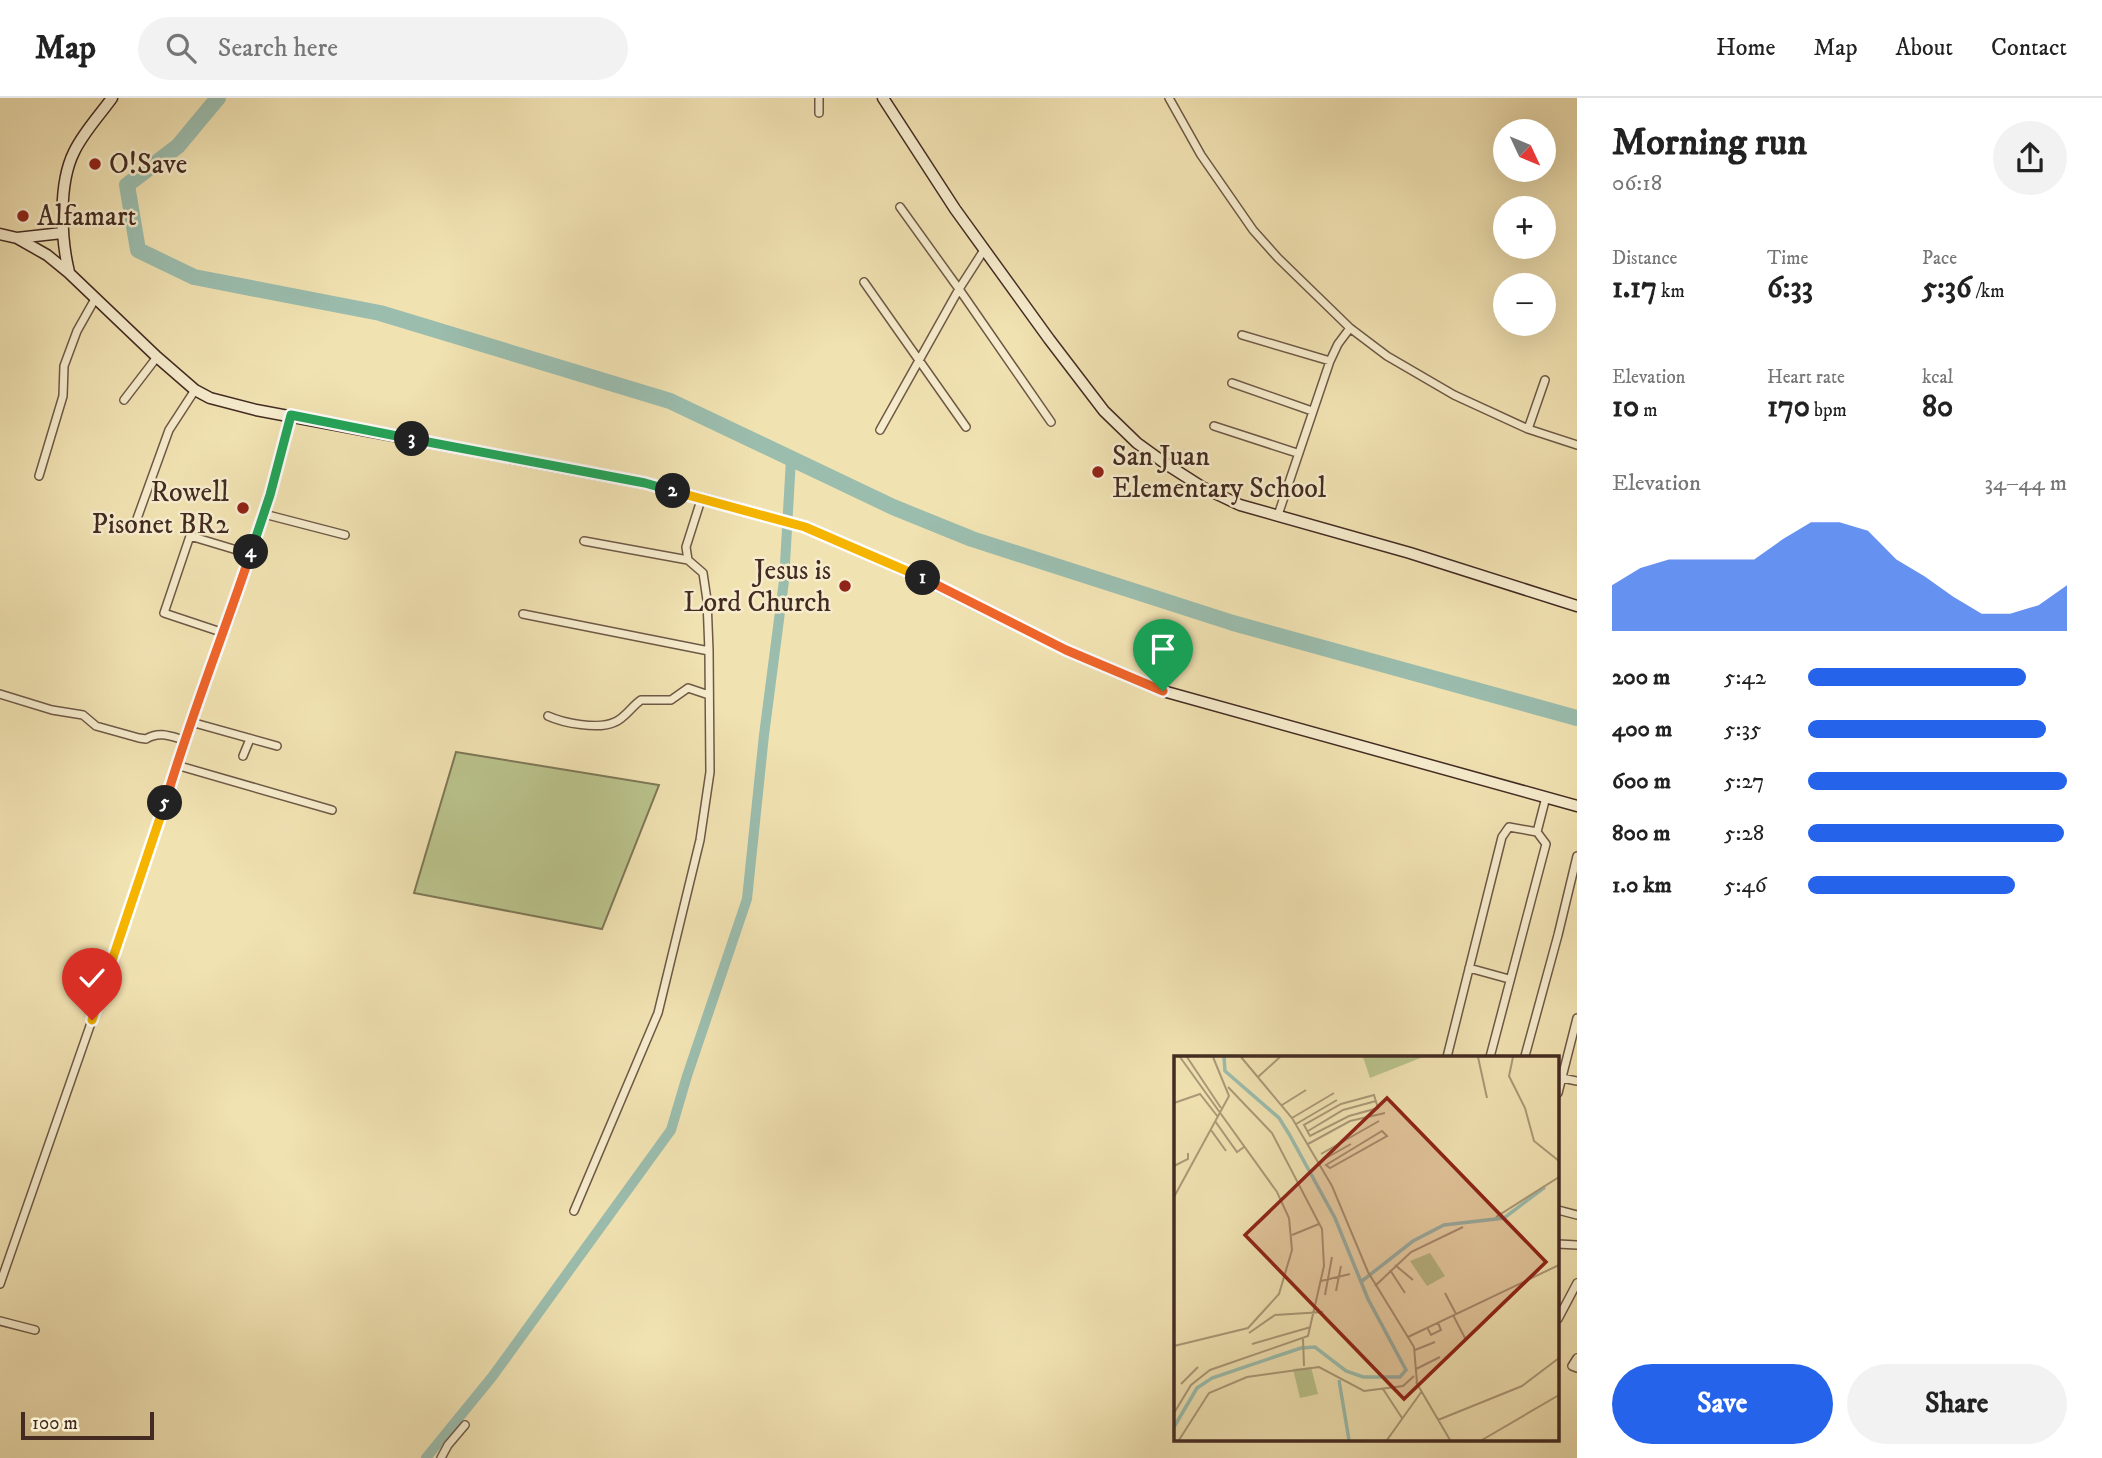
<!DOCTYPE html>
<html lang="en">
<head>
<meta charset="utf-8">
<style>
  body { margin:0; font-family:"IM FELL DW Pica",serif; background:#f2f2f2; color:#222; height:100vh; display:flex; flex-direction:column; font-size:26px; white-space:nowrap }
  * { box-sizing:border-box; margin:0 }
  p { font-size:23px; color:#767676 }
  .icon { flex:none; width:38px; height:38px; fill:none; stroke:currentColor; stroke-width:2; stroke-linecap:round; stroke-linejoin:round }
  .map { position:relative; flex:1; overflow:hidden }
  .side { display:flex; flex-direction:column; background:#fff; width:525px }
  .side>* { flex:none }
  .needle { width:46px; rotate:134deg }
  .tools { position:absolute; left:1493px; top:21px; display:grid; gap:14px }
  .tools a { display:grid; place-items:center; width:63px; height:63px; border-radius:50%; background:#fff; box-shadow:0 7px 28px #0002; font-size:35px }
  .scale { position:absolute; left:21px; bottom:18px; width:133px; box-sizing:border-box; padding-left:7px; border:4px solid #432b22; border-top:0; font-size:19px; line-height:24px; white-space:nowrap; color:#432b22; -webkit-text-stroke:5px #f6eccd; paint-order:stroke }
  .pin { position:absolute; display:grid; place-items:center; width:60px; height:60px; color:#fff; margin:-72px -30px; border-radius:50% 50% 50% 0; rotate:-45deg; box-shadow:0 0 7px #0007 }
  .pin .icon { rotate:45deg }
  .km { position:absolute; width:35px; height:35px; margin:-18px; border-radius:50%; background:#222; color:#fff; font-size:19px; line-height:35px; text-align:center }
  .round { display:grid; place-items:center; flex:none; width:74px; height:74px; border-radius:37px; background:#f2f2f2 }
  .head { display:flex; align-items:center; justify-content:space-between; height:119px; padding:0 35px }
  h1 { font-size:38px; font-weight:700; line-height:52px }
  .figures { display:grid; grid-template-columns:repeat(3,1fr); gap:10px; height:119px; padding:7px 35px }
  .figures div { display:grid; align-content:center }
  .figures b { font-size:30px; font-weight:700 }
  .figures small { font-size:19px; font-weight:400 }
  .figures p { font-size:19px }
  .chart { height:196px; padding:14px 35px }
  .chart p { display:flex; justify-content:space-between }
  .chart svg { width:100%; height:126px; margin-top:7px; fill:#2563eb; opacity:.7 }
  .action { display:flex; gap:14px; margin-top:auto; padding:14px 35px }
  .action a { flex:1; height:80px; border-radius:42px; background:#2563eb; color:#fff; font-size:28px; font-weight:700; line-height:80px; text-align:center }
  .action a+a { background:#f2f2f2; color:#222 }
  ul { padding:0 35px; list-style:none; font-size:23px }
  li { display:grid; grid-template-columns:112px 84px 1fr; align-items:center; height:52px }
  li i { height:18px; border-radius:9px; background:#2563eb }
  header { display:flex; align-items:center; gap:42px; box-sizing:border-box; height:98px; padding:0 35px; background:#fff; border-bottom:2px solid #e0e0e0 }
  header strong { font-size:33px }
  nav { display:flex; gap:38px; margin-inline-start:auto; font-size:24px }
  .search { width:490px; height:63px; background:#f2f2f2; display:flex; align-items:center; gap:18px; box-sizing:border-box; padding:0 24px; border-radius:38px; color:#767676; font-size:26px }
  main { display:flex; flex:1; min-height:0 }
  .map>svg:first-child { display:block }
</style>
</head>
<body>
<header>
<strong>Map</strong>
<div class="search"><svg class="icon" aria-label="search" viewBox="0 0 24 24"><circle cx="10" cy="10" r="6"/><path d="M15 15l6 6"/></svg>Search here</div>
<nav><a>Home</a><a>Map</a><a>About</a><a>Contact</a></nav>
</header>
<main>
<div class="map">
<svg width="1577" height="1360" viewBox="0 0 1577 1360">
  <rect width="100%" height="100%" fill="#f1e2b2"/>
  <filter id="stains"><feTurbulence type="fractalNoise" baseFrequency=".00286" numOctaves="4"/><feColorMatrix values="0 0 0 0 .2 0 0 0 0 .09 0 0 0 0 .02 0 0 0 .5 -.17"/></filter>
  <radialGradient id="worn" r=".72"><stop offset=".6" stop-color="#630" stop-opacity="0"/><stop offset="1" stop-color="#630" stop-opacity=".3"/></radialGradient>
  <path fill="#bac38c" stroke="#7e7757" stroke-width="2" d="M 456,654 L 659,687 L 602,831 L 414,795 Z"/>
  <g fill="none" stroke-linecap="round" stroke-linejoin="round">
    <path stroke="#9bbdae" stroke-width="10" d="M 426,1360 L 492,1279 L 671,1032 L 687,978 L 747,801 L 764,637 L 784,483 L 791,361"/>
    <path stroke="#9bbdae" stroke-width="16" d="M 218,0 L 178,48 L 127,87 L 138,152 L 194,179 L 380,215 L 670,303 L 893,409 L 972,441 L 1233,525 L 1577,620"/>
    <g stroke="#6e5946" stroke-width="10">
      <path id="street" d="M 819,0 L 819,15
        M 1169,0 L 1201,57 L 1253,132 L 1278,160 L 1350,230 L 1387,258 L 1454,297 L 1528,331 L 1577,347
        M 900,109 L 959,191 L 1051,324
        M 864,184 L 966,329
        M 1242,237 L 1330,263
        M 1232,285 L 1312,313
        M 124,302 L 157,259
        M 1214,328 L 1297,355
        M 1528,331 L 1545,282
        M 880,332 L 959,191 L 984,152
        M 39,378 L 63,298 L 64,268 L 77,233 L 95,201
        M 264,416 L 345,437
        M 1278,417 L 1330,263 L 1338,246 L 1350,230
        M 134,429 L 169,332 L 195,292
        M 584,443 L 688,462
        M 523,516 L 709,553
        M 224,535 L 164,515 L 190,438 L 250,456
        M 0,596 L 52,612 L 83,617 L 96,628 L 139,640 L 146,641 C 159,633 170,638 184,642
        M 548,618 C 563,625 599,632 615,624 C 625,620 632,608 641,602 L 671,602 L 688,590 L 709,597
        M 191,624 L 277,648
        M 243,658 L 250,641
        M 176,667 L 332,712
        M 1537,734 L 1546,699
        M 1469,870 L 1509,881
        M 1525,958 L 1558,837 L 1577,758
        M 1447,959 L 1502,739 L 1509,729 L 1537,734 L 1546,746 L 1490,959
        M 1562,980 L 1577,983
        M 1558,995 L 1577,920
        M 1558,1112 L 1577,1117
        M 574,1113 L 658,915 L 700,742 L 710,674 L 709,553 L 707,502 L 703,475 L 688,462 L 686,449 L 701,402
        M 1558,1146 L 1577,1147
        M 0,1186 L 129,816 L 191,624 L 231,517 L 270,397 L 291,317
        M 1558,1221 L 1577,1185
        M 0,1223 L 35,1232
        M 1577,1260 L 1572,1268 L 1577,1270
        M 441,1360 L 448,1347 L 465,1327"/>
    </g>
    <g stroke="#432b22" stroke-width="13">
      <path id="secondary" d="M 883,0 L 955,111 L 1049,241 L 1104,313 L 1137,345 L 1166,366 L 1202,389 L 1240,407 L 1410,455 L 1577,508
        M 0,136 L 17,140 L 62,135
        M 17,140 L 47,157 L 69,175 L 157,259 L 195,292 L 210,300 L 256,312 L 645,385 L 805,429 L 920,479 L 1066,552 L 1163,593 L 1577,708
        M 69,174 C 61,141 58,86 74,54 C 83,35 99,18 112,0"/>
    </g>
    <use href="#street" stroke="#f6eccd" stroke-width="7"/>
    <use href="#secondary" stroke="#f6eccd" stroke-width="10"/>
  </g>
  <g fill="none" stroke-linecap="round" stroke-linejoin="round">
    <g stroke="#fff" stroke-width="14">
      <path id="split-1" d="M 923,480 L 1066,552 L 1163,593"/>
    </g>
    <g stroke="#fff" stroke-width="14">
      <path id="split-2" d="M 673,393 L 805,429 L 923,480"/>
    </g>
    <g stroke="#fff" stroke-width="14">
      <path id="split-3" d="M 412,341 L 645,385 L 673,393"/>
    </g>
    <g stroke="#fff" stroke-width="14">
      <path id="split-4" d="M 251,454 L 270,397 L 291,317 L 412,341"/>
    </g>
    <g stroke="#fff" stroke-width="14">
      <path id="split-5" d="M 165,705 C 190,620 223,538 251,454"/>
    </g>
    <g stroke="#fff" stroke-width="14">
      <path id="split-6" d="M 92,922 L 165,705"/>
    </g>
    <use href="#split-1" stroke="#f0652b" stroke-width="9"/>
    <use href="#split-2" stroke="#f5b400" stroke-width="9"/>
    <use href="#split-3" stroke="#22a559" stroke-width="9"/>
    <use href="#split-4" stroke="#22a559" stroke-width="9"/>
    <use href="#split-5" stroke="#f0652b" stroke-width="9"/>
    <use href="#split-6" stroke="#f5b400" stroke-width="9"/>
  </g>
  <g fill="#8f2418" stroke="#f6eccd" stroke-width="2.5">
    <circle cx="95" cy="66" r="7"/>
    <circle cx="23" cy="118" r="7"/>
    <circle cx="1098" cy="374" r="7"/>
    <circle cx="243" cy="410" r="7"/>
    <circle cx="845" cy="488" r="7"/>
  </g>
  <g text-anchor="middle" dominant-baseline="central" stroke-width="5" stroke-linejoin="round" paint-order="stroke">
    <g font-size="28" fill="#432b22" stroke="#f6eccd" text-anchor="start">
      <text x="109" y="66">O!Save</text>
      <text x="37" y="118">Alfamart</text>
      <text x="1112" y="358">San Juan<tspan x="1112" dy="32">Elementary School</tspan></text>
      <text x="229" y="394" text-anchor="end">Rowell<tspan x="229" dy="32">Pisonet BR2</tspan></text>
      <text x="831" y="472" text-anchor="end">Jesus is<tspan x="831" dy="32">Lord Church</tspan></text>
    </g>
  </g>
  <g transform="translate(1174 958)">
    <rect width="385" height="385" fill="#f1e2b2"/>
    <path d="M 189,1 L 249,1 L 196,22 ZM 256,197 L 271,220 L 253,230 L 236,205 ZM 137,311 L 144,338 L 126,342 L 119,313 Z" fill="#bac38c"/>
    <path fill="none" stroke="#9bbdae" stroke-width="3.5" d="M 188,225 L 239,185 L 270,169 L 330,162 L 371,131M 165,324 L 175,384M 0,371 L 23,332 L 38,322 L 127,292 L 141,291 L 172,315 L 189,321 L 226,321 L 232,314 L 194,243 L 161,162 L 115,78 L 105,62 L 51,15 L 50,1"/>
    <path fill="none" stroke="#ab9978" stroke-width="2" d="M 13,1 L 47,52M 67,1 L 118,62 L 158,130 L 194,216 L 240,291 L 243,327M 304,1 L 313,42M 339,1 L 335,20 L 351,52 L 360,85 L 385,105M 84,21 L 106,1M 200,39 L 204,52 L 175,60 L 136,80 L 130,69 L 167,48 ZM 0,47 L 26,38 L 44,61M 108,49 L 132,34M 118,62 L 160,37M 41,65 L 63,96 L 70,91M 122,68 L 163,44M 37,74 L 52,95M 134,75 L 169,54 L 202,45M 208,75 L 213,80 L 156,112 L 152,109 ZM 134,88 L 176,65 L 211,57M 147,98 L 205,65M 145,106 L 177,88M 0,110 L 14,103 L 14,97M 0,141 L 55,40 L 39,1M 322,161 L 385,121M 118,179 L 145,168M 221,209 L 239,224M 216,214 L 231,237M 147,225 L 176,218M 201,230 L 237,196 L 289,171M 162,235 L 167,210M 271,237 L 282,258M 151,239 L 158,201M 279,259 L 292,284M 253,271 L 257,279 L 267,274 L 264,267M 75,277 L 101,259 L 149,256M 234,281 L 385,209M 129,283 L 130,310M 78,288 L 137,271M 0,290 L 74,272 L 105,238 L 118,194 L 115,162 L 103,136 L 6,1M 241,294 L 261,286M 242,313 L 266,301M 242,326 L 276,384M 7,328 L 24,311M 209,333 L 228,362M 0,357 L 17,329 L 36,314 L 134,280 L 150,210 L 148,173 L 98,77 L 54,31M 264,364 L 348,330 L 385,302M 5,384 L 35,337 L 73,321 L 145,311 L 190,335 L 229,330 L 240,320M 213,384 L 248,335M 308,384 L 385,339"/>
    <path fill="#8f2418" fill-opacity="0.15" stroke="#8f2418" stroke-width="3.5" d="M 213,42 L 372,206 L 230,343 L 71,179 Z"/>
    <rect width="385" height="385" fill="none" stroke="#432b22" stroke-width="3.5"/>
  </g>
  <rect width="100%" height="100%" filter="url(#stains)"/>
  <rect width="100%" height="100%" fill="url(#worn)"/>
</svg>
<div class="tools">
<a><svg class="needle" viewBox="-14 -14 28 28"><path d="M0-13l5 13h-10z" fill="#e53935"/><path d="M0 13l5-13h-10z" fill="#767676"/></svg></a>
<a>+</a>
<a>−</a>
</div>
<div class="scale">100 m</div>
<div class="pin" style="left:1163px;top:593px;background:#1e9e55"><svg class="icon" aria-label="arrive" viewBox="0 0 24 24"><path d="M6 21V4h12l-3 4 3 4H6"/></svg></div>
<div class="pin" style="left:92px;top:922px;background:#d93025"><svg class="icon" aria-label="check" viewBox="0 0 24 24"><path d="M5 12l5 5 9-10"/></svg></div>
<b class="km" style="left:923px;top:480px">1</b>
<b class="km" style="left:673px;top:393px">2</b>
<b class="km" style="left:412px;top:341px">3</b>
<b class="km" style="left:251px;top:454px">4</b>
<b class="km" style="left:165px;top:705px">5</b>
</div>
<section class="side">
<div class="head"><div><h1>Morning run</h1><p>06:18</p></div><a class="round"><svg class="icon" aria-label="share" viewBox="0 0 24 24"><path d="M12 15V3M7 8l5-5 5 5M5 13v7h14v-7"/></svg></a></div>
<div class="figures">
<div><p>Distance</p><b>1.17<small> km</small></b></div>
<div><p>Time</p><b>6:33</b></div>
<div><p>Pace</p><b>5:36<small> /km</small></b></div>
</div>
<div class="figures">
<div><p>Elevation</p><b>10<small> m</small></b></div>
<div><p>Heart rate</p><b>170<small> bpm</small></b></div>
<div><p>kcal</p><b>80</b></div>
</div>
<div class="chart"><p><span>Elevation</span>34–44 m</p>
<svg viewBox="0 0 160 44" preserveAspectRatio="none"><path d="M0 44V28L10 22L20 19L30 19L40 19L50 19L60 12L70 6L80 6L90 9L100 19L110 25L120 32L130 38L140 38L150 35L160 28V44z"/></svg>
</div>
<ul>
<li><b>200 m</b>5:42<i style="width:84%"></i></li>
<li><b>400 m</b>5:35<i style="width:92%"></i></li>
<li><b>600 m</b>5:27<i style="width:100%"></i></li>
<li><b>800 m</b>5:28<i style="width:99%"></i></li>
<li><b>1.0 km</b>5:46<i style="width:80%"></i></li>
</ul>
<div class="action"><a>Save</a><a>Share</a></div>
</section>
</main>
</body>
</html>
